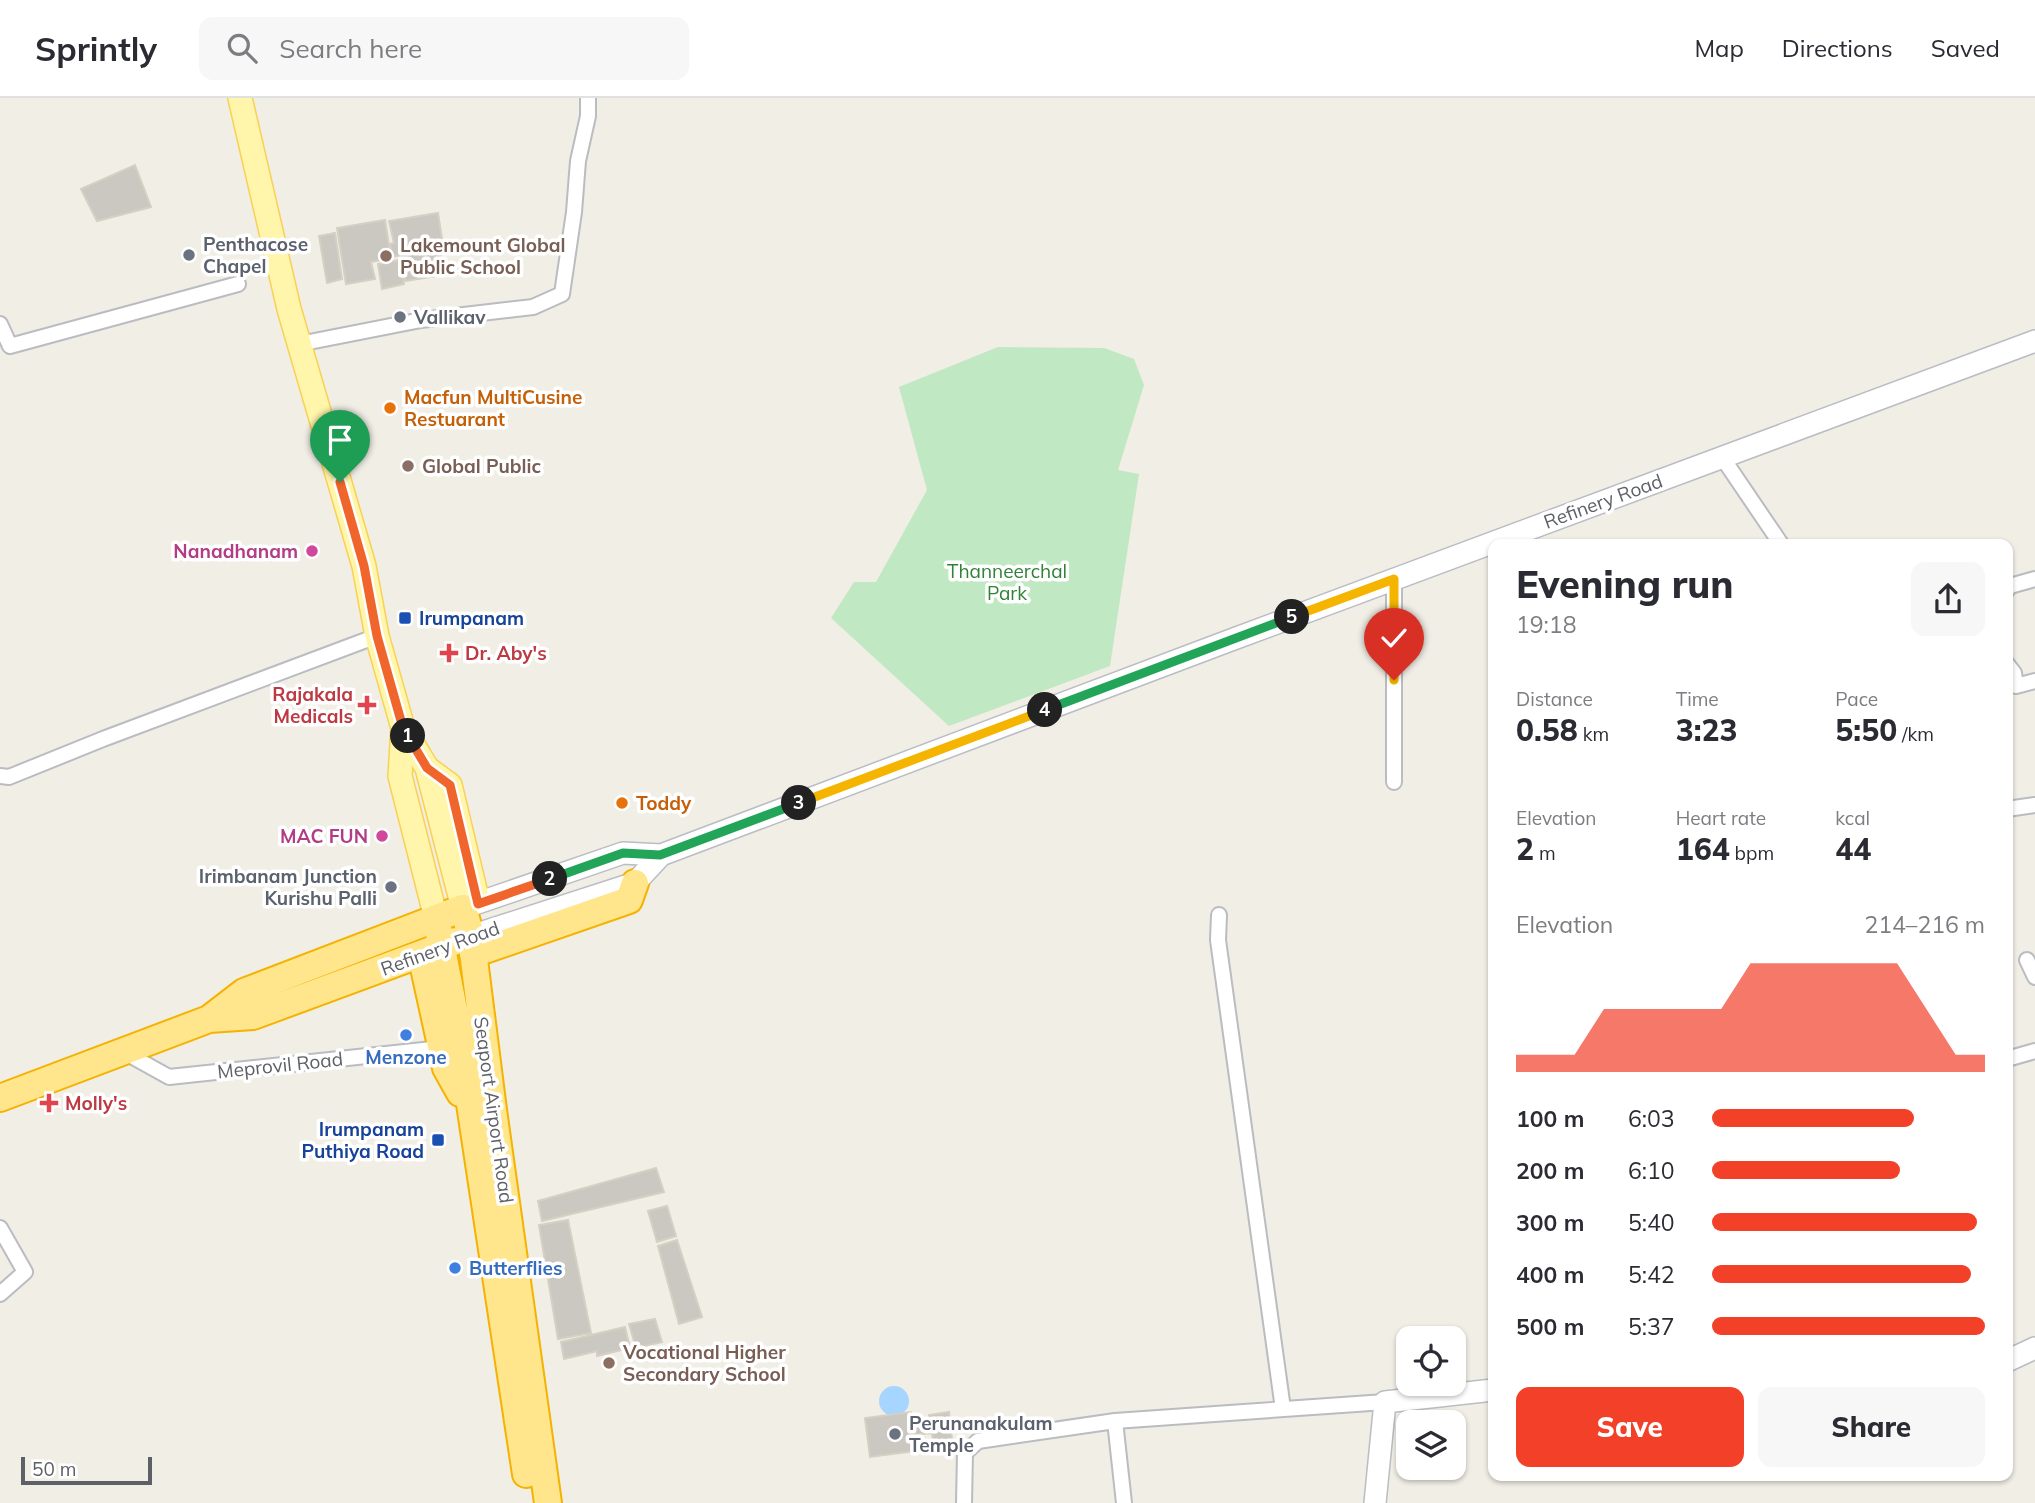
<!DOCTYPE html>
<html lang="en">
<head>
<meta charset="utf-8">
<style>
  body { margin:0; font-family:Mulish,sans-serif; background:#f7f7f7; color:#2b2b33; height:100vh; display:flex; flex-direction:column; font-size:26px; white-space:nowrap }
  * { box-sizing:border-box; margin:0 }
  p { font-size:23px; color:#7c7c81 }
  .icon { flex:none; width:38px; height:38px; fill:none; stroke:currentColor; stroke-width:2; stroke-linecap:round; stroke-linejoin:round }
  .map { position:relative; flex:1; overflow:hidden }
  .sheet { position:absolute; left:1488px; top:441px; width:525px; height:942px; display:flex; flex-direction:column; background:#fff; border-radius:14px; box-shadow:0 2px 5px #0004 }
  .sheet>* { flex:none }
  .buttons { position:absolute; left:1396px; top:1228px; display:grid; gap:14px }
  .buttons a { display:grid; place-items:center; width:70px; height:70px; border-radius:14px; background:#fff; box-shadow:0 2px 5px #0004; font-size:35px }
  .scale { position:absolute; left:21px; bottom:18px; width:131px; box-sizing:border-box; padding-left:7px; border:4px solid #5d6066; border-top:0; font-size:19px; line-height:24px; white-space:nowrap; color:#5d6066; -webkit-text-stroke:5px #fff; paint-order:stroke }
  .pin { position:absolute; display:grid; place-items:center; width:60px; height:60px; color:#fff; margin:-72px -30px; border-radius:50% 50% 50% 0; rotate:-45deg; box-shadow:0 0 7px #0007 }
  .pin .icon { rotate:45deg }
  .km { position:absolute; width:35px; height:35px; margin:-18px; border-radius:50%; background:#222; color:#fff; font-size:19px; line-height:35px; text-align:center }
  .round { display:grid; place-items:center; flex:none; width:74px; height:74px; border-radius:14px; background:#f7f7f7 }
  .headline { display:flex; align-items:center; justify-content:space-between; height:119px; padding:0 28px }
  h1 { font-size:38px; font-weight:800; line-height:52px }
  .figures { display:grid; grid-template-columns:repeat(3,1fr); gap:10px; height:119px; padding:7px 28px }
  .figures div { display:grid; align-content:center }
  .figures b { font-size:30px; font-weight:800 }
  .figures small { font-size:19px; font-weight:400 }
  .figures p { font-size:19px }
  .chart { height:196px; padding:14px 28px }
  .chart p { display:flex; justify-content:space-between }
  .chart svg { width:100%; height:126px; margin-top:7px; fill:#f24029; opacity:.7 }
  .primary-button { display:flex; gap:14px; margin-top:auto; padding:14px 28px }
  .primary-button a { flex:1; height:80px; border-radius:14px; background:#f24029; color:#fff; font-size:28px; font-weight:800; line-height:80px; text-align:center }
  .primary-button a+a { background:#f7f7f7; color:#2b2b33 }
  ul { padding:0 28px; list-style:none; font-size:23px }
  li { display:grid; grid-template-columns:112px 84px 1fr; align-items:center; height:52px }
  li i { height:18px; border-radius:9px; background:#f24029 }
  header { display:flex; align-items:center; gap:42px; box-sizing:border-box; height:98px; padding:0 35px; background:#fff; border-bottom:2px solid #e1e1e2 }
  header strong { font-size:33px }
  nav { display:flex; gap:38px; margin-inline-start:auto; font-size:24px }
  .search { width:490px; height:63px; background:#f7f7f7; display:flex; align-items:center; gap:18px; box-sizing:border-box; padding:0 24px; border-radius:14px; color:#7c7c81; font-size:26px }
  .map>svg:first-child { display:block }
</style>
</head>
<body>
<header>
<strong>Sprintly</strong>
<div class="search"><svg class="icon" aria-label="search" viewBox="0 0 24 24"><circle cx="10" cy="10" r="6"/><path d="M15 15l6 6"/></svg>Search here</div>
<nav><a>Map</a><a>Directions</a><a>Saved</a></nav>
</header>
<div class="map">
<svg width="2035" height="1405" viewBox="0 0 2035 1405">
  <rect width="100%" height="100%" fill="#f0eee5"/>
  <path fill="#c0e8c2" d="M 998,249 L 1104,250 L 1134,261 L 1144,287 L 1118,372 L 1139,376 L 1110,568 L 949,628 L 831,520 L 854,484 L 876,484 L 927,392 L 899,289 Z"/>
  <path fill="#a6d5ff" d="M879 1303a15 15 0 1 1 30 0a15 15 0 1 1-30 0Z"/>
  <path fill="#cbc8c2" stroke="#d5d0c3" stroke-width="2" d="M 135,67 L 151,109 L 97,123 L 81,91 Z
    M 438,115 L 442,141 L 438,142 L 443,177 L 405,183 L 401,157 L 392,159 L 390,146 L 394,145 L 389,123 Z
    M 385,122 L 391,160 L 371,164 L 375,181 L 346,186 L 337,130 Z
    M 335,135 L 342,181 L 327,185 L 319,138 Z
    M 399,162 L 404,186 L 382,191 L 378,166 Z
    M 656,1070 L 664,1094 L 542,1123 L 538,1103 Z
    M 667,1108 L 676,1138 L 657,1144 L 648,1113 Z
    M 568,1122 L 591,1235 L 558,1241 L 539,1127 Z
    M 677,1142 L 702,1219 L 679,1226 L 658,1148 Z
    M 655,1221 L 662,1244 L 636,1250 L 629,1226 Z
    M 625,1229 L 630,1250 L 597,1258 L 597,1253 L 564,1261 L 561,1244 Z
    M 911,1314 L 913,1329 L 931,1327 L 929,1317 L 949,1314 L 952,1342 L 933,1345 L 932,1335 L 914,1337 L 916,1353 L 870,1359 L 865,1320 Z"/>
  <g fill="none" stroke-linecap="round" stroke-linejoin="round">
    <g stroke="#babcc1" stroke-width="18">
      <path id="street" d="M 0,226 L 10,248 L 238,186
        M 299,246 L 421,222 L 533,209 L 562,196 L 574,114 L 578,63 L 588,18 L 588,0
        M 1722,359 L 1781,446
        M 2007,492 L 2010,488 L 2035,481
        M 2007,566 L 2014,575 L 2016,588 L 2035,583
        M 0,678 L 9,679 L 103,641 L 377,538
        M 1394,684 L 1394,481
        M 2007,711 L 2035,707
        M 1219,817 L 1218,842 L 1283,1311
        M 2027,862 L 2035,879
        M 124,954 L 169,979 L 442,950
        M 2007,961 L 2035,953
        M 0,1130 L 25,1174 L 0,1196
        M 1115,1323 L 1124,1405
        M 964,1405 L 965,1355 L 978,1343 L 1115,1323 L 1385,1304"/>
    </g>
    <g stroke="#babdc3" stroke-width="24">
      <path id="secondary" d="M 463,810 L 623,755 L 661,757 L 1231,542 L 2035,243
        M 471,838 L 635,785 L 661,757
        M 2007,1263 L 2035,1250
        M 1375,1405 L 1385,1304 L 1493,1292"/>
    </g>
    <g stroke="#f9d155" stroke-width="26">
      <path id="primary" d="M 240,0 L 289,211 L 364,468 L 377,538 L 403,630 L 427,670 L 463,810
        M 403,630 L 400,678 L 436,820
        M 427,670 L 450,687 L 477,800"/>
    </g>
    <g stroke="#f5b200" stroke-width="30">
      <path id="highway" d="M 436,820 L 462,953 L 526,1376
        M 421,856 L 446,970 L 460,995
        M 473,856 L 629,802 L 635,785
        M 209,921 L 253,918 L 456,843
        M 0,1000 L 209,921 L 244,894 L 463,810 L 471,838 L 493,1012 L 548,1405"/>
    </g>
    <use href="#street" stroke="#fff" stroke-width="14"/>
    <use href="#secondary" stroke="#fff" stroke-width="21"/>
    <use href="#primary" stroke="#fff5ab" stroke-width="23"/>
    <use href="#highway" stroke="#ffe68d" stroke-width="26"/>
  </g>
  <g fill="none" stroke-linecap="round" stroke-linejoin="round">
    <g stroke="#fff" stroke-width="14">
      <path id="split-1" d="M 340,384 L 364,468 L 377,538 L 403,630 L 408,638"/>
    </g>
    <g stroke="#fff" stroke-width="14">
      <path id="split-2" d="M 408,638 L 427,670 L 450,687 L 478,806 L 550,781"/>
    </g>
    <g stroke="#fff" stroke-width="14">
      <path id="split-3" d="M 550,781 L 623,755 L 660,757 L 799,705"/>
    </g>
    <g stroke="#fff" stroke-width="14">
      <path id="split-4" d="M 799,705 L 1045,612"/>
    </g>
    <g stroke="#fff" stroke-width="14">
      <path id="split-5" d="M 1045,612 L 1292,519"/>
    </g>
    <g stroke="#fff" stroke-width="14">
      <path id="split-6" d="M 1292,519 L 1394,481 L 1394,582"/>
    </g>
    <use href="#split-1" stroke="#f0652b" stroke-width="9"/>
    <use href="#split-2" stroke="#f0652b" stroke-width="9"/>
    <use href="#split-3" stroke="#22a559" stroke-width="9"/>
    <use href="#split-4" stroke="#f5b400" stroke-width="9"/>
    <use href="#split-5" stroke="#22a559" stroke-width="9"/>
    <use href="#split-6" stroke="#f5b400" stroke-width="9"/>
  </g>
  <g fill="#6b7280" stroke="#fff" stroke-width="2.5">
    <circle cx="189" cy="157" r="7"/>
    <circle cx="400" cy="219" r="7"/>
    <circle cx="391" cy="789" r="7"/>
    <circle cx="895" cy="1336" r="7"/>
  </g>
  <g fill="#8d6e63" stroke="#fff" stroke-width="2.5">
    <circle cx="386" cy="158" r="7"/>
    <circle cx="408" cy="368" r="7"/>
    <circle cx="609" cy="1265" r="7"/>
  </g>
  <g fill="#e8710a" stroke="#fff" stroke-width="2.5">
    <circle cx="390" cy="310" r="7"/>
    <circle cx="622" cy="705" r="7"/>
  </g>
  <g fill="#d1479c" stroke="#fff" stroke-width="2.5">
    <circle cx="312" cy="453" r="7"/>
    <circle cx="382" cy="738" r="7"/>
  </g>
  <g fill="#1a4fb4" stroke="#fff" stroke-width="2.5">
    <rect x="398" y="513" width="14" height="14" rx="3.5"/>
    <rect x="431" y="1035" width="14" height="14" rx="3.5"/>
  </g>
  <g fill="#e0444e" stroke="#fff" stroke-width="2.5">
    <path d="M445.5 544.5h7v7h7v7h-7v7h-7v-7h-7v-7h7z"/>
    <path d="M363.5 596.5h7v7h7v7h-7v7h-7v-7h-7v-7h7z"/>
    <path d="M45.5 994.5h7v7h7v7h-7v7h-7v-7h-7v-7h7z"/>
  </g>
  <g fill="#3f7fe0" stroke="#fff" stroke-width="2.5">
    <circle cx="406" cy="937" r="7"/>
    <circle cx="455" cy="1170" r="7"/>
  </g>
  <g text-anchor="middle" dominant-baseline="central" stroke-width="7" stroke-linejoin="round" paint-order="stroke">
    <g font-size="19" font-weight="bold" fill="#5b616d" stroke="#fff" text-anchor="start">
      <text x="203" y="146">Penthacose<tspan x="203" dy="22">Chapel</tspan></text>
      <text x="414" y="219">Vallikav</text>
      <text x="377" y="778" text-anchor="end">Irimbanam Junction<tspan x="377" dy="22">Kurishu Palli</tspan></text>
      <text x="909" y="1325">Perunanakulam<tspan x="909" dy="22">Temple</tspan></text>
    </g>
    <g font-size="19" font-weight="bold" fill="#785e54" stroke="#fff" text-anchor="start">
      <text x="400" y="147">Lakemount Global<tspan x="400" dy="22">Public School</tspan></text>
      <text x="422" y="368">Global Public</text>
      <text x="623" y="1254">Vocational Higher<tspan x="623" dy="22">Secondary School</tspan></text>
    </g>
    <g font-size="19" font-weight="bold" fill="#c56008" stroke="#fff" text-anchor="start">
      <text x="404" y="299">Macfun MultiCusine<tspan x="404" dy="22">Restuarant</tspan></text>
      <text x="636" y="705">Toddy</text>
    </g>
    <g font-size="19" fill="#5d6066" stroke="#fff">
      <text transform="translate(1603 403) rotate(-20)">Refinery Road</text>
      <text transform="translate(440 850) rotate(-20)">Refinery Road</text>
      <text transform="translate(280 967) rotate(-6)">Meprovil Road</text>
      <text transform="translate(494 1012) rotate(82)">Seaport Airport Road</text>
    </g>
    <g font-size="19" font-weight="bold" fill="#b23c85" stroke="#fff" text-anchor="end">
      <text x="298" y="453">Nanadhanam</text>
      <text x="368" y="738">MAC FUN</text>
    </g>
    <g font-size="19" fill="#308237" stroke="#fff">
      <text x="1007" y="473">Thanneerchal<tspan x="1007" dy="22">Park</tspan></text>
    </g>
    <g font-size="19" font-weight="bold" fill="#164399" stroke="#fff" text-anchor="start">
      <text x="419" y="520">Irumpanam</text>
      <text x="424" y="1031" text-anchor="end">Irumpanam<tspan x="424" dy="22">Puthiya Road</tspan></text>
    </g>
    <g font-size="19" font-weight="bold" fill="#be3a42" stroke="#fff" text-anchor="start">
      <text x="465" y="555">Dr. Aby's</text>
      <text x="353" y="596" text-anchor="end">Rajakala<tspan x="353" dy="22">Medicals</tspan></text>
      <text x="65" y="1005">Molly's</text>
    </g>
    <g font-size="19" font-weight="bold" fill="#366cbe" stroke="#fff">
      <text x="406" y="959">Menzone</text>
      <text x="469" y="1170" text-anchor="start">Butterflies</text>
    </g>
  </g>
</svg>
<div class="buttons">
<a><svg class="icon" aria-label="locate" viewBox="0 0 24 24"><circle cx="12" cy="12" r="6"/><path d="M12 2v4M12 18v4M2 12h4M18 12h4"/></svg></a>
<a><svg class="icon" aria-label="layers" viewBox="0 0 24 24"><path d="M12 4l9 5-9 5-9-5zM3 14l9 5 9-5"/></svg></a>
</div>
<div class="scale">50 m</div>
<div class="pin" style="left:340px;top:384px;background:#1e9e55"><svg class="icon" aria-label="arrive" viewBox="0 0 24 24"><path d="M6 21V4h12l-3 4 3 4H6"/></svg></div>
<div class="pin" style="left:1394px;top:582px;background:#d93025"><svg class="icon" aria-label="check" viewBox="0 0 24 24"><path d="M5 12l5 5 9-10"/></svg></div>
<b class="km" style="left:408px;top:638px">1</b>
<b class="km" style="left:550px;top:781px">2</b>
<b class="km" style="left:799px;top:705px">3</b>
<b class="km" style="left:1045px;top:612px">4</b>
<b class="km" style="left:1292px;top:519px">5</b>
<section class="sheet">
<div class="headline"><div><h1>Evening run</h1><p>19:18</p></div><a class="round"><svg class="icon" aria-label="share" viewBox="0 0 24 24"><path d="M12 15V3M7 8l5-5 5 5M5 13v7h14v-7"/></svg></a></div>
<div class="figures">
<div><p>Distance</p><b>0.58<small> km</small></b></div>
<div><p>Time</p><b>3:23</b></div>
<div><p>Pace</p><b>5:50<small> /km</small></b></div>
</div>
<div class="figures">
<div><p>Elevation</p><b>2<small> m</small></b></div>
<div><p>Heart rate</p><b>164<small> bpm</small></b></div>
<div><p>kcal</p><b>44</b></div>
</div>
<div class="chart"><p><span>Elevation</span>214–216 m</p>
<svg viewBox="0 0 160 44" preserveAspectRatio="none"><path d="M0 44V38L10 38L20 38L30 22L40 22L50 22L60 22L70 22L80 6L90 6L100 6L110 6L120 6L130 6L140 22L150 38L160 38V44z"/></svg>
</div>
<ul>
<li><b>100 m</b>6:03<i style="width:74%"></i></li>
<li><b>200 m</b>6:10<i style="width:69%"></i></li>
<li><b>300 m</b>5:40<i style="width:97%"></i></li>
<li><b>400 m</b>5:42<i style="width:95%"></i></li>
<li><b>500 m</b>5:37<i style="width:100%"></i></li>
</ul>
<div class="primary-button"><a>Save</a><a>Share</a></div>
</section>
</div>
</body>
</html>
